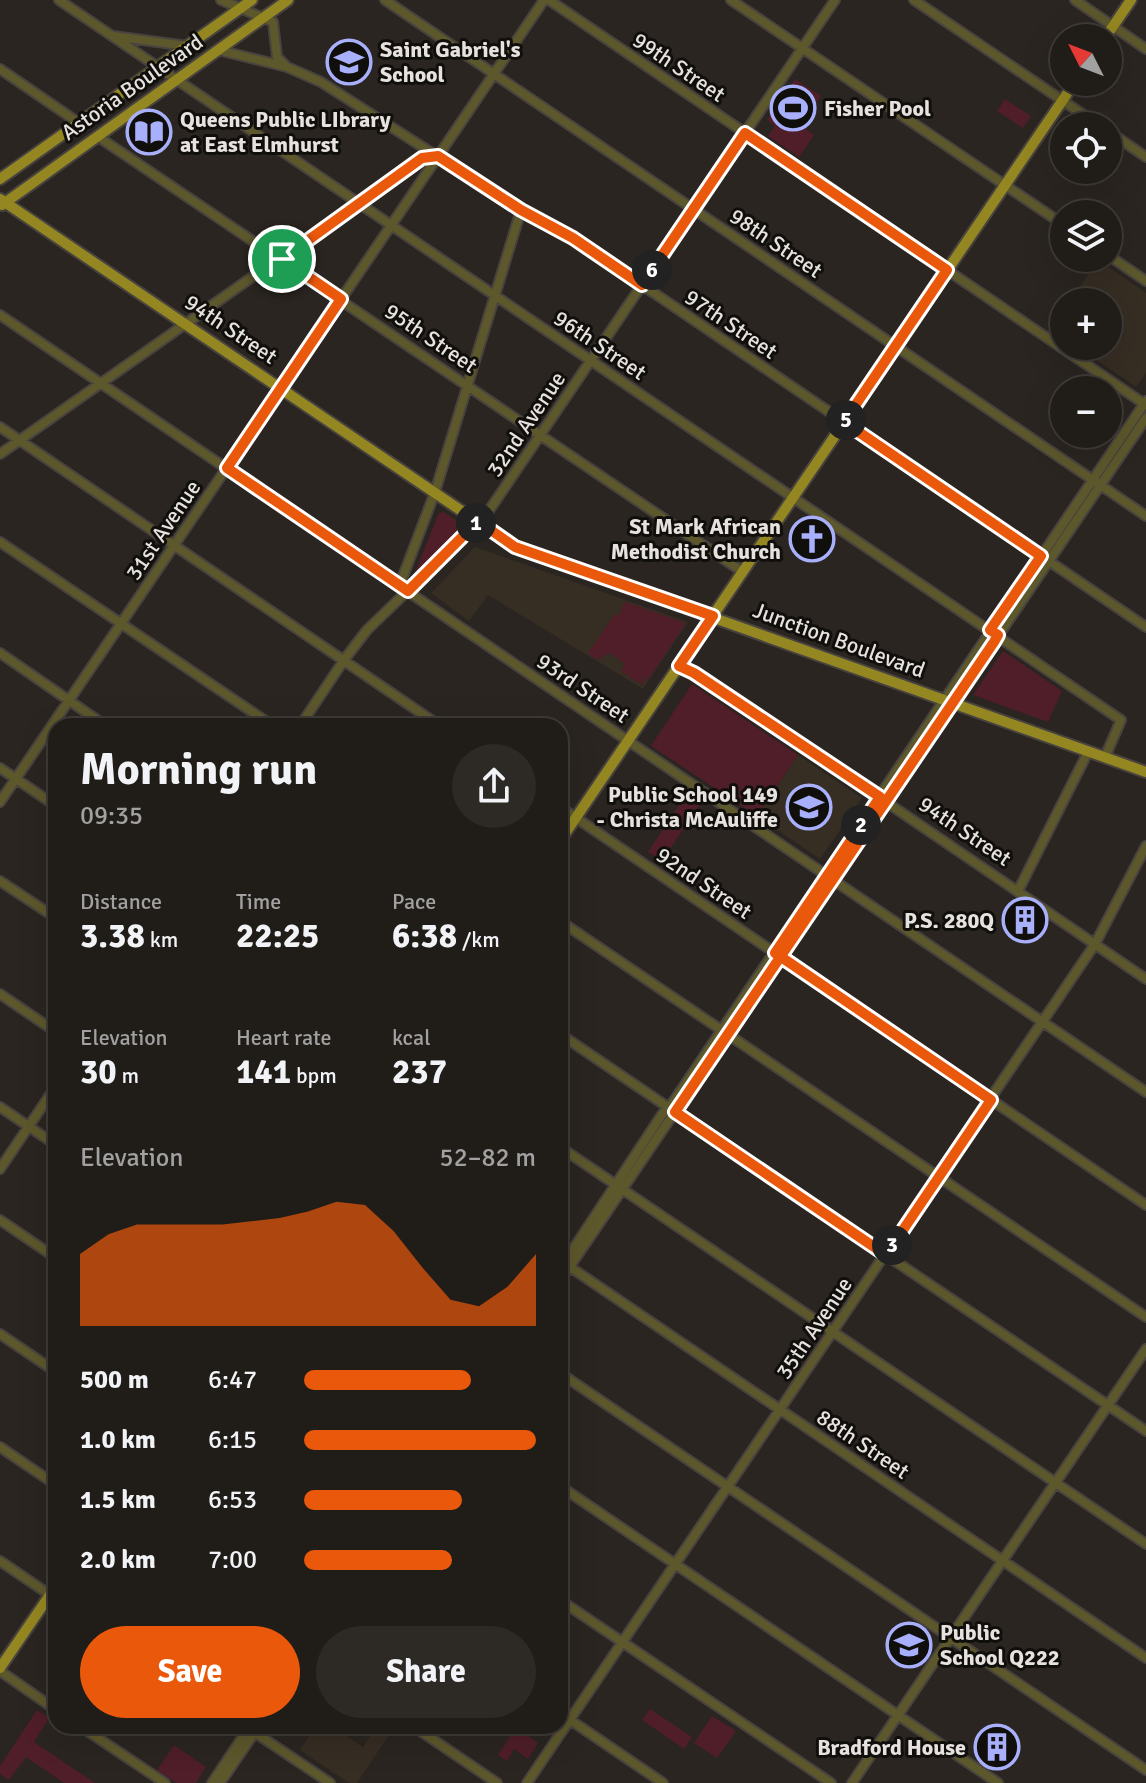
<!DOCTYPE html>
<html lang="en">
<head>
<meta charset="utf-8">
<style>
  body { margin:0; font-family:Signika,sans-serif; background:#2d2925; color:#f1f3f6; height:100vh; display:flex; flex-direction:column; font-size:30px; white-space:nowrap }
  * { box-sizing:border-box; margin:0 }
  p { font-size:26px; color:#a2a1a2 }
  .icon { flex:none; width:44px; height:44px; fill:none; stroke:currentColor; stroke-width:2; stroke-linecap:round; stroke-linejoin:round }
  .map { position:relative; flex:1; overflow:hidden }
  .side { position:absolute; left:48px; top:718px; width:520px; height:1016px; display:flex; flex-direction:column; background:#201c18; border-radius:24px; box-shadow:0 8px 32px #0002,0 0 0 2px #3d3a37 }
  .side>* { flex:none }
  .needle { width:52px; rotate:312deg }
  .tools { position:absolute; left:1050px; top:24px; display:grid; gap:16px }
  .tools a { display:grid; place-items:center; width:72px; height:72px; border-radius:50%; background:#201c18; box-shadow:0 8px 32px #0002,0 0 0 2px #3d3a37; font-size:40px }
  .pin { position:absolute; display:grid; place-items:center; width:68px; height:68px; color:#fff; margin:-34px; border:4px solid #fff; border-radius:50%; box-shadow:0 2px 8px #0007 }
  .km { position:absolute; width:40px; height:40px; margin:-20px; border-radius:50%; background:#222; color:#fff; font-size:22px; line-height:40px; text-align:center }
  .round { display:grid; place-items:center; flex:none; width:84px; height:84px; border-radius:42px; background:#2d2925 }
  .head { display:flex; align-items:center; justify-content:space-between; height:136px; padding:0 32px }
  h1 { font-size:44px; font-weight:700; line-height:60px }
  .stats { display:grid; grid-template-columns:repeat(3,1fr); gap:12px; height:136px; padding:8px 32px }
  .stats div { display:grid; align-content:center }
  .stats b { font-size:34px; font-weight:700 }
  .stats small { font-size:22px; font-weight:400 }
  .stats p { font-size:22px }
  .chart { height:224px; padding:16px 32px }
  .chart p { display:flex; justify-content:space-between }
  .chart svg { width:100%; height:144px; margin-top:8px; fill:#ea580c; opacity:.7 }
  .cta { display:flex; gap:16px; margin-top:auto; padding:16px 32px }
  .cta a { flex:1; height:92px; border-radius:48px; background:#ea580c; color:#fff; font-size:32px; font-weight:700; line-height:92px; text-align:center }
  .cta a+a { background:#2d2925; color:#f1f3f6 }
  ul { padding:0 32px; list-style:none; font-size:26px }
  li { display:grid; grid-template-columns:128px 96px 1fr; align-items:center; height:60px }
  li i { height:20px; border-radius:10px; background:#ea580c }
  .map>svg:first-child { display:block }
</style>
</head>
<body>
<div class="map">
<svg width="1146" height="1783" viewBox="0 0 1146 1783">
  <rect width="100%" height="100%" fill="#2a2520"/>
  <path fill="#362d23" d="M 1098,260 L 1146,293 L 1146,373 L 1136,387 L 1076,346 L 1108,346 L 1108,302 L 1070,302 Z
    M 475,547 L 688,622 L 643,689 L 488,595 L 469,621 L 431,593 Z
    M 798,755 L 862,798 L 820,859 L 757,816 Z
    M 316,1726 L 331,1726 L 363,1747 L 377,1726 L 395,1726 L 357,1783 L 349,1783 L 300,1750 Z"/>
  <path fill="#4f1e28" d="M 795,79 L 821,96 L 800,125 L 814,135 L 799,157 L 768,136 L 775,126 L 767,120 Z
    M 1005,99 L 1031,116 L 1023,128 L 997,111 Z
    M 444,512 L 459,522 L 460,527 L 414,575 L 439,513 Z
    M 625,602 L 686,623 L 647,682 L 643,675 L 643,686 L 621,671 L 625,664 L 610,653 L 597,660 L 588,653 L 615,614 L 618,616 Z
    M 1003,651 L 1062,691 L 1048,722 L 973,695 Z
    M 692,684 L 798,755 L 757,816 L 651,746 Z
    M 686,795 L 700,804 L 662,861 L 648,852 Z
    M 650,1709 L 692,1737 L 684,1749 L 642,1720 Z
    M 37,1710 L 49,1718 L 34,1742 L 95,1783 L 64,1783 L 26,1757 L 9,1780 L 0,1774 L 0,1766 Z
    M 712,1716 L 736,1731 L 717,1758 L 694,1743 Z
    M 517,1726 L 530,1726 L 525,1734 L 538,1743 L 528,1759 L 514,1749 L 507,1761 L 498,1755 Z
    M 174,1745 L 206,1767 L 196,1783 L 176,1783 L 157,1770 Z"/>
  <path fill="#091b00" d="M 795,87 L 813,99 L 798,121 L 780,109 Z"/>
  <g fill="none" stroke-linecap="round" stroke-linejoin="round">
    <g stroke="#48433f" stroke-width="12">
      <path id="minor" d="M 59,0 L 1121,720 L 1105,757
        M 221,0 L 273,22 L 277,57 L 286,66
        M 385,0 L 1146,516
        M 549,0 L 1146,405
        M 731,0 L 1064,225
        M 914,0 L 1100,126
        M 1075,0 L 1146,49
        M 113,36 L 187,46
        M 218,50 L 287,67 L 321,82 L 521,210 L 573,238 L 1146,627
        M 0,69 L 79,123
        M 1108,131 L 1146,157
        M 97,136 L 743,572
        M 1108,255 L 1146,281
        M 0,315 L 1146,1092
        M 0,427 L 440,726
        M 0,454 L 422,158 L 437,156
        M 0,542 L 273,726
        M 407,590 L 402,579 L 435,492 L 521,210
        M 0,653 L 106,726
        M 679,666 L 870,791 L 1146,979
        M 300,726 L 344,660 L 367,630 L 486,515 L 835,0
        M 0,768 L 56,806
        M 0,802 L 544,0
        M 560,807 L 1146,1205
        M 0,881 L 56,918
        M 1018,891 L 1088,752
        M 560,921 L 1146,1317
        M 0,994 L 56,1032
        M 560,1034 L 1146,1431
        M 0,1107 L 56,1145
        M 560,1147 L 1146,1544
        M 0,1169 L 56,1086
        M 0,1220 L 56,1258
        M 567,1265 L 1146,1658
        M 560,1269 L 663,1113 L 669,1108 L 717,1037 L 1146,401
        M 560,1281 L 1146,418
        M 0,1334 L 56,1372
        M 560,1373 L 1146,1770
        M 0,1447 L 56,1485
        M 560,1486 L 998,1783
        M 0,1561 L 56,1599
        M 560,1600 L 831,1783
        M 0,1671 L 56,1710
        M 560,1713 L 663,1783
        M 80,1726 L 165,1783
        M 245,1726 L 330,1783
        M 413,1726 L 497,1783
        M 212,1783 L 250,1726
        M 220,1783 L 259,1726
        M 527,1783 L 1095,944 L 1146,846
        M 852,1783 L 1146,1349"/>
    </g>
    <g stroke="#48433f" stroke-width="14">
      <path id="major" d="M 1105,38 L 1131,0
        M 0,179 L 252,0
        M 0,199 L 515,547 L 1146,772
        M 2,205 L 288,0
        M 560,841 L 1075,82
        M 0,1668 L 56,1586"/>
    </g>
    <use href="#minor" stroke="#5d572c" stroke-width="8"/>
    <use href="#major" stroke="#948721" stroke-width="10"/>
  </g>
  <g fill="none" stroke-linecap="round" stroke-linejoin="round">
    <g stroke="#fff" stroke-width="16">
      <path id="route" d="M 282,259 L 341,299 L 227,468 L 408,591 L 478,521 L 515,547 L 713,616 L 679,666 L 694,673 L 880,797 L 775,953 L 787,961 L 991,1100 L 886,1255 L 675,1112 C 782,956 888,799 994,642 L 998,635 L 990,630 L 1041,556 L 844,422 L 947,270 L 745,133 L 642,285 L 573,238 L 521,210 L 438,156 L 422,158 L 282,259"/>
    </g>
    <use href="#route" stroke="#ea580c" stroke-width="10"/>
  </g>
  <defs>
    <g id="school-ring" transform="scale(2.3)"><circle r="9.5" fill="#110f0c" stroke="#a8b0fc" stroke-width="1.5"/><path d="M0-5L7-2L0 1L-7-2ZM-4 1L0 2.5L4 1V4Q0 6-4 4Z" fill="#a8b0fc"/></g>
    <g id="stadium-ring" transform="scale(2.3)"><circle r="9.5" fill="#110f0c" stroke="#a8b0fc" stroke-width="1.5"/><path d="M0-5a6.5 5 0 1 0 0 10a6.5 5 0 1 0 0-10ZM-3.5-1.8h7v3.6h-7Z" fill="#a8b0fc"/></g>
    <g id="library-ring" transform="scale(2.3)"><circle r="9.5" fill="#110f0c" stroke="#a8b0fc" stroke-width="1.5"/><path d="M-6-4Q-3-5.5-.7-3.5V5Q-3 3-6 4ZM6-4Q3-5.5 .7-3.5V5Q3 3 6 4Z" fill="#a8b0fc"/></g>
    <g id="church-ring" transform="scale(2.3)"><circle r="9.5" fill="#110f0c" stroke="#a8b0fc" stroke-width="1.5"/><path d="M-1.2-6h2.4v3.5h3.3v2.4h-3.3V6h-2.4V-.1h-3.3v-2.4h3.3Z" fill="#a8b0fc"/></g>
    <g id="building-ring" transform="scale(2.3)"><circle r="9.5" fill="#110f0c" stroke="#a8b0fc" stroke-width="1.5"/><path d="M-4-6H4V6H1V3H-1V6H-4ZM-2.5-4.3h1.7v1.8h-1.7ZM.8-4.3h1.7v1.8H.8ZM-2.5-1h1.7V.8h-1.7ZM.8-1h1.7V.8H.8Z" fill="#a8b0fc"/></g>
  </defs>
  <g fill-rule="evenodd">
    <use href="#school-ring" x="349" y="62"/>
    <use href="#stadium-ring" x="793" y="108"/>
    <use href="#library-ring" x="149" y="132"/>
    <use href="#church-ring" x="812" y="539"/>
    <use href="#school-ring" x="809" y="807"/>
    <use href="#building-ring" x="1025" y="920"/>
    <use href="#school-ring" x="909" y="1645"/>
    <use href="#building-ring" x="997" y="1747"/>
  </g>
  <g text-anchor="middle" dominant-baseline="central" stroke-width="6" stroke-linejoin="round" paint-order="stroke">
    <g font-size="22" font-weight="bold" fill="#e6e2df" stroke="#110f0c" text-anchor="start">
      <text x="380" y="49">Saint Gabriel's<tspan x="380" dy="25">School</tspan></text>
      <text x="824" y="108">Fisher Pool</text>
      <text x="180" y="119">Queens Public LIbrary<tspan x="180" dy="25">at East Elmhurst</tspan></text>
      <text x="781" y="526" text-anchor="end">St Mark African<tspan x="781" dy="25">Methodist Church</tspan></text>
      <text x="778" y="794" text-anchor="end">Public School 149<tspan x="778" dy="25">- Christa McAuliffe</tspan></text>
      <text x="994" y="920" text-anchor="end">P.S. 280Q</text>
      <text x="940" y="1632">Public<tspan x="940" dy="25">School Q222</tspan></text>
      <text x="966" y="1747" text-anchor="end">Bradford House</text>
    </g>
    <g font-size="22" fill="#e6e2df" stroke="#110f0c">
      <text transform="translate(679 67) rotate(34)">99th Street</text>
      <text transform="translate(132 87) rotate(-35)">Astoria Boulevard</text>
      <text transform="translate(776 243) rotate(34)">98th Street</text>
      <text transform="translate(731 324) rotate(34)">97th Street</text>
      <text transform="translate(231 329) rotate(34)">94th Street</text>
      <text transform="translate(431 338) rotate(34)">95th Street</text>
      <text transform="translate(600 345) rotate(34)">96th Street</text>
      <text transform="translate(526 424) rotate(-56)">32nd Avenue</text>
      <text transform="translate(163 530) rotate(-56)">31st Avenue</text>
      <text transform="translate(839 640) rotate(20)">Junction Boulevard</text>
      <text transform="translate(583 688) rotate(34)">93rd Street</text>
      <text transform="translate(965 831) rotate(34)">94th Street</text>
      <text transform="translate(704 883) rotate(34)">92nd Street</text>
      <text transform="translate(814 1328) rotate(-56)">35th Avenue</text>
      <text transform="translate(863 1444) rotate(34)">88th Street</text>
    </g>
  </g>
</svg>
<div class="tools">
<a><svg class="needle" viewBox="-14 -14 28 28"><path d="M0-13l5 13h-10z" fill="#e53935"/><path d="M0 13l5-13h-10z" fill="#a2a1a2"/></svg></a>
<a><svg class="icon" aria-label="locate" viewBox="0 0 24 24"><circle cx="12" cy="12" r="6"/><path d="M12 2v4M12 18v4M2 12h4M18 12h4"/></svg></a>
<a><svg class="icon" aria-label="layers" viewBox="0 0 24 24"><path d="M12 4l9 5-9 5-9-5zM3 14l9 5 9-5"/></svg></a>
<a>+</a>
<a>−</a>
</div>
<div class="pin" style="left:282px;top:259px;background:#1e9e55"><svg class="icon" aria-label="arrive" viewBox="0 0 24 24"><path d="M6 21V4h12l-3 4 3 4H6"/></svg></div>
<b class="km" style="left:476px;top:523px">1</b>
<b class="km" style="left:861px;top:825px">2</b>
<b class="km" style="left:892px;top:1245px">3</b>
<b class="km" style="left:846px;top:420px">5</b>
<b class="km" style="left:652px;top:270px">6</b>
<section class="side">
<div class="head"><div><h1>Morning run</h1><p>09:35</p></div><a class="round"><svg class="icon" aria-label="share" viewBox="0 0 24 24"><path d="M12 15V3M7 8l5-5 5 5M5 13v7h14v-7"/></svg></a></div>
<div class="stats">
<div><p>Distance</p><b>3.38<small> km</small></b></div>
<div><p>Time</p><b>22:25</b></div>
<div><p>Pace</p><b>6:38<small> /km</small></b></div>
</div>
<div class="stats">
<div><p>Elevation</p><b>30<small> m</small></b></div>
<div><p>Heart rate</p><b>141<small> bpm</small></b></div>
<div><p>kcal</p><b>237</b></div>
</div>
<div class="chart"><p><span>Elevation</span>52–82 m</p>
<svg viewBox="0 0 160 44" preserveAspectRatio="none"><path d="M0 44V22L10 16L20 13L30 13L40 13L50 13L60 12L70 11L80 9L90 6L100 7L110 15L120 26L130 36L140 38L150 32L160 22V44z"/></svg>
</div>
<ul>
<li><b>500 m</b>6:47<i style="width:72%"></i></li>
<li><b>1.0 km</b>6:15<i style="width:100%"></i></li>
<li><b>1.5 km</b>6:53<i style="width:68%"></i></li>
<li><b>2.0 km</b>7:00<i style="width:64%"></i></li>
</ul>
<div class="cta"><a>Save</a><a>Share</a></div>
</section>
</div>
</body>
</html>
